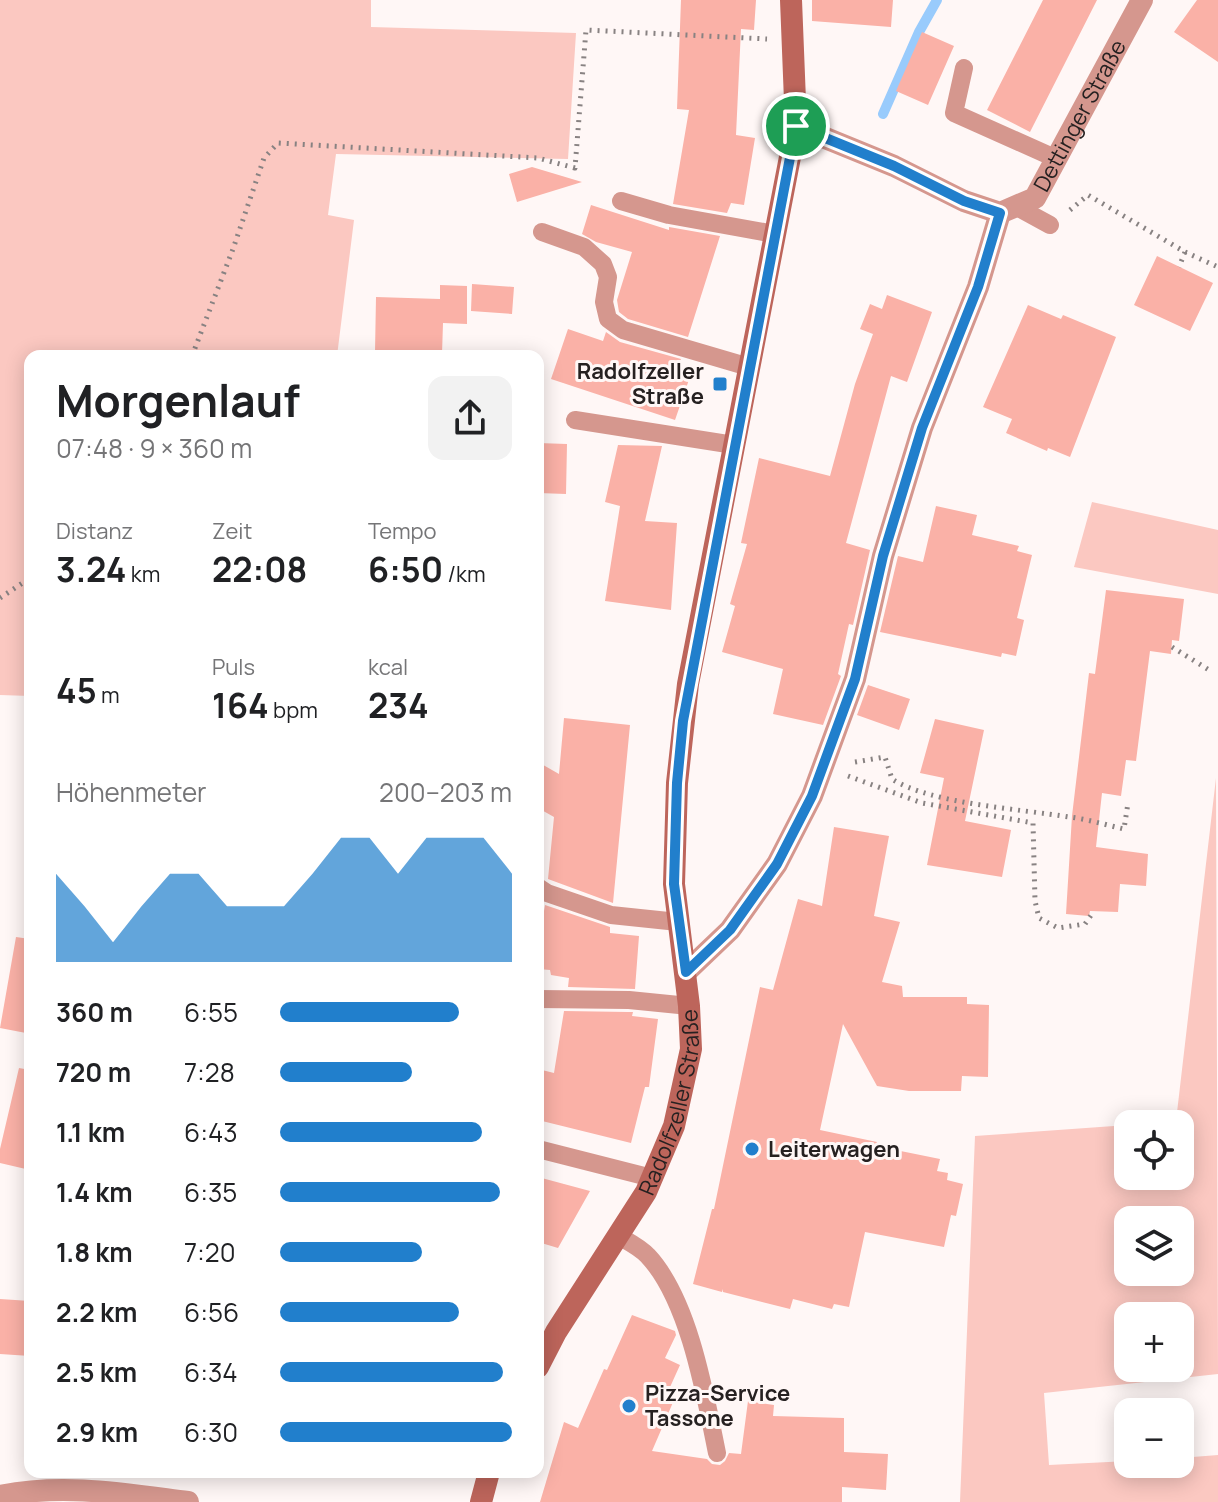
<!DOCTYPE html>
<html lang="de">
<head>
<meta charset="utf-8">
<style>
  body { margin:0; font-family:Manrope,sans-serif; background:#f2f2f2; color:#202124; height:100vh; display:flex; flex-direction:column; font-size:30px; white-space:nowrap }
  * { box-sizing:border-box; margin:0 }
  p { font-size:26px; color:#757577 }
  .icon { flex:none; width:44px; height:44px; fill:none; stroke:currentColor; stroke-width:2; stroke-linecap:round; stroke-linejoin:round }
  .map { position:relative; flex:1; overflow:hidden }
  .drawer { position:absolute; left:24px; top:350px; width:520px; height:1128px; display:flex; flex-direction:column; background:#fff; border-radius:16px; box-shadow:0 4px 20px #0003 }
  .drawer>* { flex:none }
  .fabs { position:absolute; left:1114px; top:1110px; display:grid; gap:16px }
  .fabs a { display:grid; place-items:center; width:80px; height:80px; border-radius:16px; background:#fff; box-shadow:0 4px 20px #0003; font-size:40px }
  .pin { position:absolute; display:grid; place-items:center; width:68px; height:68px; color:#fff; margin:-34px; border:4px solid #fff; border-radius:50%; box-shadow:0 2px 8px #0007 }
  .round { display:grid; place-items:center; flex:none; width:84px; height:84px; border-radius:16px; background:#f2f2f2 }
  .headline { display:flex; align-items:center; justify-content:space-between; height:136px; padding:0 32px }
  h1 { font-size:44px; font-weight:700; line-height:60px }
  .figures { display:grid; grid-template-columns:repeat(3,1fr); gap:12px; height:136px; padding:8px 32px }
  .figures div { display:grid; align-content:center }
  .figures b { font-size:34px; font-weight:700 }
  .figures small { font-size:22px; font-weight:400 }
  .figures p { font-size:22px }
  .chart { height:224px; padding:16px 32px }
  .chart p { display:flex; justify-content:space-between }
  .chart svg { width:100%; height:144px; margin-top:8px; fill:#217fcc; opacity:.7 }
  ul { padding:0 32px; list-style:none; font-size:26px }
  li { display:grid; grid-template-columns:128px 96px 1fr; align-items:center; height:60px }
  li i { height:20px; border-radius:10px; background:#217fcc }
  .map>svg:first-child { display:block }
</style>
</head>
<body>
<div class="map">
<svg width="1218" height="1502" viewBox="0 0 1218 1502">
  <rect width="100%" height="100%" fill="#fff7f6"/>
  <path fill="#fbc8c1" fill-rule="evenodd" d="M 0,0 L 371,0 L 371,27 L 576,33 L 568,159 L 336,154 L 328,215 L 354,220 L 337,356 L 30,356 L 30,696 L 0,695 Z
    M 1092,502 L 1218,530 L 1218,594 L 1074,567 Z
    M 1216,778 L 1218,1374 L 1044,1393 L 1049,1465 L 1128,1461 L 1128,1464 L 1180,1464 L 1180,1458 L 1218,1455 L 1218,1502 L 960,1502 L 975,1136 L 1128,1125 L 1128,1176 L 1180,1176 L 1180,1124 L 1138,1124 L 1176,1121 ZM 1128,1220 L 1180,1220 L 1180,1272 L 1128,1272 ZM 1128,1316 L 1180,1316 L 1180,1368 L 1128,1368 Z"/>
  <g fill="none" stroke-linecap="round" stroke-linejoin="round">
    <path stroke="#99cbfc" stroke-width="10" d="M 883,114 L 919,32 L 937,0"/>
  </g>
  <path fill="#fab1a7" d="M 681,0 L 756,0 L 754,30 L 741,29 L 736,135 L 755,138 L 744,205 L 731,203 L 727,213 L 673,204 L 689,110 L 677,109 Z
    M 812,0 L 893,0 L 891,27 L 812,21 Z
    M 1043,0 L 1097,0 L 1030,132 L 987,110 Z
    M 1197,0 L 1218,0 L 1218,62 L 1174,32 Z
    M 922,32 L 954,46 L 928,105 L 896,91 Z
    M 532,167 L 582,182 L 517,202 L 509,174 Z
    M 591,205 L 669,230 L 669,227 L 720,236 L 688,337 L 628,319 L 619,312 L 617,300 L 632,252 L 596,242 L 582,234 Z
    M 1157,256 L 1213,283 L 1190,331 L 1134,305 Z
    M 472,284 L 514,287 L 512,314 L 471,311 Z
    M 440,285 L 467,286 L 467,324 L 443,323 L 442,354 L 409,353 L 409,356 L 377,356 L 377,352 L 375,352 L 376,297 L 440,299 Z
    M 887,295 L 932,312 L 907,382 L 891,376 L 846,543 L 870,550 L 853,625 L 849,624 L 838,674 L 841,676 L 823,725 L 773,714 L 783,669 L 722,652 L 735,606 L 730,604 L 747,544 L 741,543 L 759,458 L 830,476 L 855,384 L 873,334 L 860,329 L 870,304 L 882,309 Z
    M 1028,305 L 1061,319 L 1063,315 L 1116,337 L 1070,457 L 1048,448 L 1047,451 L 1006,433 L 1012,419 L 983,407 Z
    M 568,329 L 603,341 L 606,332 L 620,342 L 681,359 L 678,366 L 692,371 L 675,420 L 551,379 Z
    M 538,443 L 567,444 L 566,494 L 538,493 Z
    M 618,445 L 662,446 L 645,521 L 677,523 L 671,610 L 605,601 L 620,506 L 605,502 Z
    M 936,506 L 977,515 L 972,535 L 1019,546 L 1017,551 L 1032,555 L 1017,618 L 1024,620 L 1016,656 L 1002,653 L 1001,657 L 880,632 L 898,556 L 923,562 Z
    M 1106,590 L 1184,599 L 1179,641 L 1172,640 L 1171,654 L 1150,651 L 1136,761 L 1126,760 L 1121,796 L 1102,793 L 1096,847 L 1148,854 L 1146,886 L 1120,884 L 1118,912 L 1090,911 L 1089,916 L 1066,914 L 1072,816 L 1089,673 L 1095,674 Z
    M 868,685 L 910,699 L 899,730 L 857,715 Z
    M 564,718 L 630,725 L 613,903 L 548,879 L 554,817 L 538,808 L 538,762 L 559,774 Z
    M 935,719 L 984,730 L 965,821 L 1011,830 L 1002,877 L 927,865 L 944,778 L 920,773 Z
    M 834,827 L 889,836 L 874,916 L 900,922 L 882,982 L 902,986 L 903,997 L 967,997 L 967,1004 L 989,1005 L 988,1077 L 962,1076 L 961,1091 L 909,1091 L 877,1086 L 843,1024 L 820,1130 L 877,1142 L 876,1146 L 940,1159 L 937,1171 L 948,1173 L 947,1180 L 963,1184 L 956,1216 L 951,1215 L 944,1247 L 865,1232 L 849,1307 L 834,1304 L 832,1309 L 793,1299 L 790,1309 L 723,1292 L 723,1289 L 722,1292 L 693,1284 L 712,1209 L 714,1209 L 760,987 L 773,990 L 798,899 L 822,906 Z
    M 545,905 L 610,927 L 610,933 L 639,936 L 635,989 L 568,987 L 569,978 L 551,975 L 550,970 L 538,969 L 538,910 L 544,911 Z
    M 16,937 L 30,939 L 30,1008 L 26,1033 L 0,1028 Z
    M 564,1011 L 628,1012 L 633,1012 L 632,1016 L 658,1019 L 649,1087 L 645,1087 L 631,1143 L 538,1120 L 538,1069 L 554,1073 Z
    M 19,1068 L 30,1070 L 30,1170 L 0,1163 L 0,1149 Z
    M 538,1177 L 590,1191 L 558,1248 L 538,1242 Z
    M 0,1299 L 30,1301 L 30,1356 L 0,1354 Z
    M 632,1315 L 675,1331 L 676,1335 L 665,1358 L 680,1365 L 666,1396 L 674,1400 L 652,1451 L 707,1459 L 712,1464 L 720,1465 L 725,1461 L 729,1453 L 741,1454 L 748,1401 L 774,1405 L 773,1416 L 844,1418 L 844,1452 L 888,1454 L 886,1490 L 842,1487 L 842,1502 L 540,1502 L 564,1422 L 578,1428 L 604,1369 L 607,1370 Z"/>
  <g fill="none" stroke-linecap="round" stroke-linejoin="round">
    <path stroke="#888282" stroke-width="5" stroke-dasharray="2 6" stroke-linecap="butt" d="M 1070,210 L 1088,195 L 1185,252 L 1179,267
      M 1185,252 L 1218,267
      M 192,356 L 233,249 L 264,158 L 278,143 L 538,158 L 575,168 L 586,30 L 767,39
      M 0,598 L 30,578
      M 1172,647 L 1209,670
      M 855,762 L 885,757 L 892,779 C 931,804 1021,809 1069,817 C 1087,819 1106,825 1124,829 L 1128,803
      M 848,776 L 922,803 L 1033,823 L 1035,901 L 1039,918 L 1058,928 L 1085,924 L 1094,911"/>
    <path stroke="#d5978e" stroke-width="18" d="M 964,68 L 954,113 L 1057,159
      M 621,201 L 669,215 L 775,234
      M 1015,206 L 1050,225
      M 542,232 L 584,247 L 603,264 L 608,277 L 604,302 L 608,319 L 623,330 L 749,367
      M 575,420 L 734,445
      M 538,887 L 547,893 L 611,915 L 678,922
      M 538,999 L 629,1000 L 689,1006
      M 538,1149 L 652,1178
      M 617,1235 C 627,1241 640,1247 648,1256 C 689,1300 705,1394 717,1453"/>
    <g stroke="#d5978e" stroke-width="22">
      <path id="s1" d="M 796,126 L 894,166 L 964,201 L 1000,213 L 1035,198 L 1142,0"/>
      <path d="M 686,972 L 730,930 L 777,864 L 812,796 L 855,679 L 883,556 L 922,428 L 978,287 L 1000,213"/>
      <path d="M 0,1496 C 63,1483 125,1494 188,1502"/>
    </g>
    <g stroke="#bd655b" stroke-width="22">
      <path id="s2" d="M 538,1367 L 556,1332 L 646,1192 L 674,1126 L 691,1049 L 689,1006 L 674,884 L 677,783 L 688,684 L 796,126 L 791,0"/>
      <path d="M 481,1502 L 489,1472"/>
    </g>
  </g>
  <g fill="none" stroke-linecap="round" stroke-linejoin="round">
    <g stroke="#fff" stroke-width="16">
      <path id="route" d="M 796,126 L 894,166 L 964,201 L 1000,213 L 978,287 L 922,428 L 883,556 L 855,679 L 812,796 L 777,864 L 730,930 L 686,972 L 674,884 L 677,783 L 683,721 Z"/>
    </g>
    <use href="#route" stroke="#217fcc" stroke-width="10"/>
  </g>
  <g fill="#217fcc" stroke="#fff7f6" stroke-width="3">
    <rect x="712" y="376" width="16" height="16" rx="4"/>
    <circle cx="752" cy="1149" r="8"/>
    <circle cx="629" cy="1406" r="8"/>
  </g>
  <g text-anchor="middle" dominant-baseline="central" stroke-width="6" stroke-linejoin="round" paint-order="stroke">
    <g font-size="22" fill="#262121" stroke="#fff7f6">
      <text stroke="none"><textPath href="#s1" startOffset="354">Dettinger Straße</textPath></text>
      <text stroke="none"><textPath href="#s2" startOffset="300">Radolfzeller Straße</textPath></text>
    </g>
    <g font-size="22" font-weight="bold" fill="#262121" stroke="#fff7f6" text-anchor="start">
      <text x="704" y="371" text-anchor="end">Radolfzeller<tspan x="704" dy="25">Straße</tspan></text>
      <text x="768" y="1149">Leiterwagen</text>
      <text x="645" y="1393">Pizza-Service<tspan x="645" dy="25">Tassone</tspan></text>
    </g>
  </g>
</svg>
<div class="fabs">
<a><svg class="icon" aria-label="locate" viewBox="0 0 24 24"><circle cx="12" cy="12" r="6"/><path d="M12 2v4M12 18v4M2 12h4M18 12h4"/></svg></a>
<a><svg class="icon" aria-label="layers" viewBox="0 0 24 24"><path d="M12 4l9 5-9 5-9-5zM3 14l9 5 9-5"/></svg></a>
<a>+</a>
<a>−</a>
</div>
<div class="pin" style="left:796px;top:126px;background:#1e9e55"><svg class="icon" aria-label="arrive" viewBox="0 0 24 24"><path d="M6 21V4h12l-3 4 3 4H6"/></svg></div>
<section class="drawer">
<div class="headline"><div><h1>Morgenlauf</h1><p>07:48 · 9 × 360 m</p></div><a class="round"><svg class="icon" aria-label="share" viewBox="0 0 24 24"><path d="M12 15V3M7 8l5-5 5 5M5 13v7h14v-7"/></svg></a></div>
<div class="figures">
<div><p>Distanz</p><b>3.24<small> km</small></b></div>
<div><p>Zeit</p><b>22:08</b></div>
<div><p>Tempo</p><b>6:50<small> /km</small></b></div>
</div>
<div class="figures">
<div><b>45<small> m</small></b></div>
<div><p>Puls</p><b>164<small> bpm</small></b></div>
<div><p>kcal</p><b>234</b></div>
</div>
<div class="chart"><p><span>Höhenmeter</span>200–203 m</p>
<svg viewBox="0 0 160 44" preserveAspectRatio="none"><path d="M0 44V17L10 27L20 38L30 27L40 17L50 17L60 27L70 27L80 27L90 17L100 6L110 6L120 17L130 6L140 6L150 6L160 17V44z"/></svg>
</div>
<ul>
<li><b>360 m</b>6:55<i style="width:77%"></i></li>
<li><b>720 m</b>7:28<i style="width:57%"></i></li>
<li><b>1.1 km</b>6:43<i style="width:87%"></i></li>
<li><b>1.4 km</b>6:35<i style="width:95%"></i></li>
<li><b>1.8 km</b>7:20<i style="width:61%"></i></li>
<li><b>2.2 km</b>6:56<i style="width:77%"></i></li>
<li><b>2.5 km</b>6:34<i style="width:96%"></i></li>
<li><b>2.9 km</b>6:30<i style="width:100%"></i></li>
</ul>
</section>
</div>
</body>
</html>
